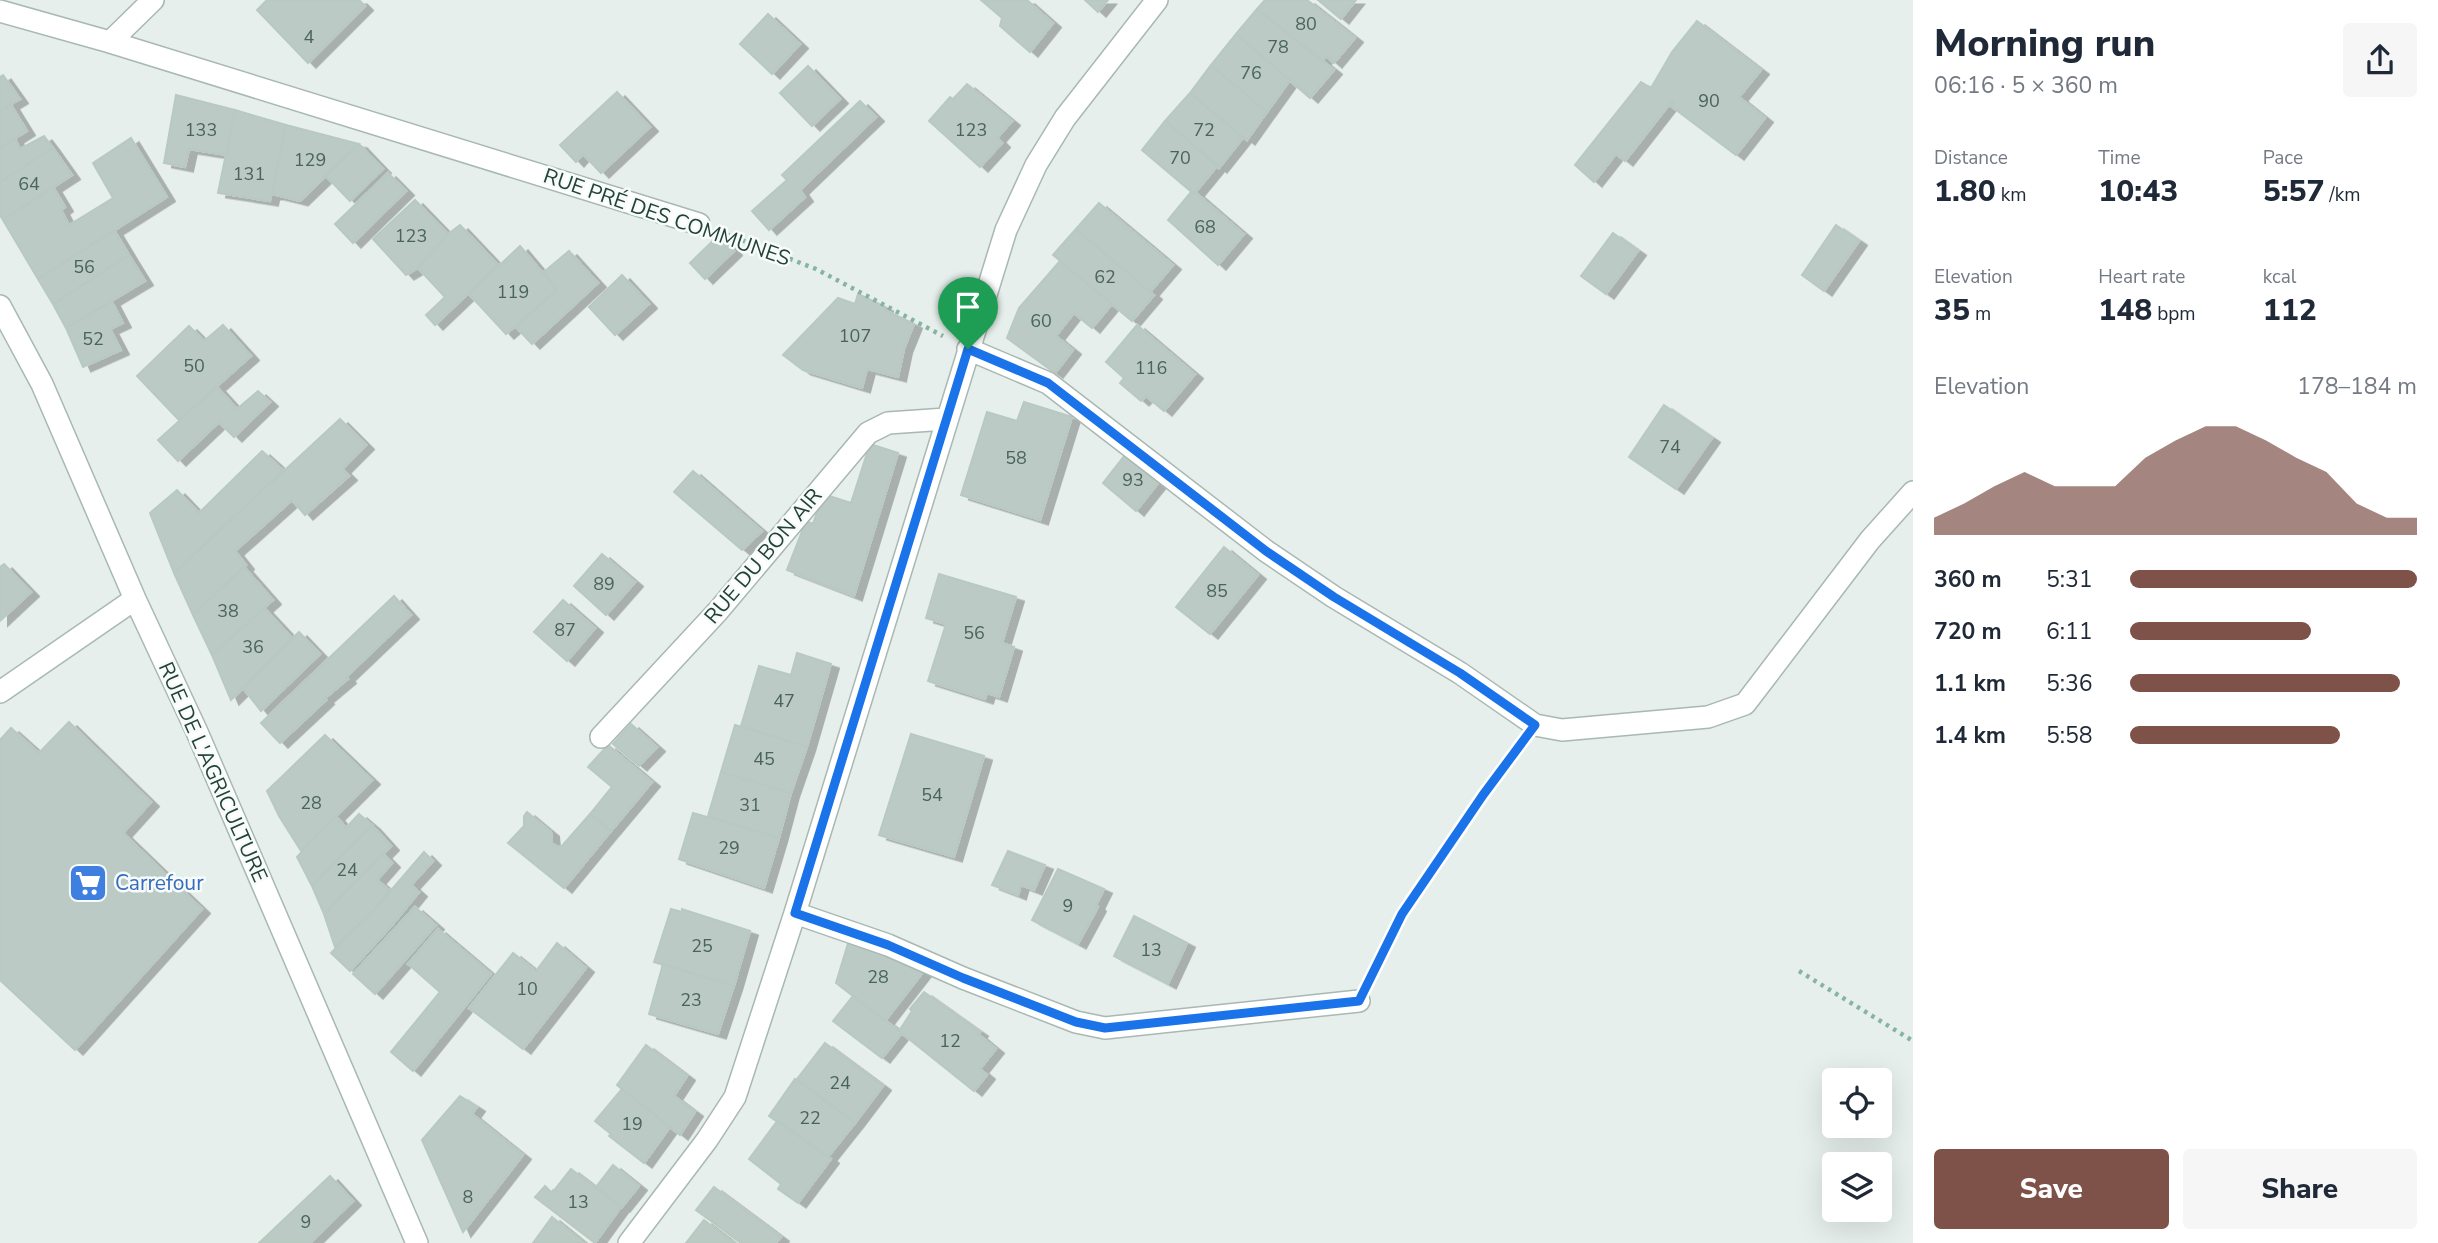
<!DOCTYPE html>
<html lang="en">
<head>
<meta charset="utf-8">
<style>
  body { margin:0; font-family:"Nunito Sans",sans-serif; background:#f6f6f7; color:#1f2937; height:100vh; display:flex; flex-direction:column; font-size:26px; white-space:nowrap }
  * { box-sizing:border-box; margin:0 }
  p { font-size:23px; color:#747a83 }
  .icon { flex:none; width:38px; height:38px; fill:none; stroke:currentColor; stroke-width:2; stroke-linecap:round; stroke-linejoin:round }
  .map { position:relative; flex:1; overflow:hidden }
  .panel { display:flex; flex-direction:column; background:#fff; width:525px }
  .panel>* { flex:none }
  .buttons { position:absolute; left:1822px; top:1068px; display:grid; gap:14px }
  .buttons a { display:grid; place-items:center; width:70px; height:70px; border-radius:7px; background:#fff; box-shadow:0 7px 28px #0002; font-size:35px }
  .pin { position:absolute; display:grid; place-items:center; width:60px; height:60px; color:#fff; margin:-72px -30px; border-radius:50% 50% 50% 0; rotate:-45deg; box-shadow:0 0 7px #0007 }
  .pin .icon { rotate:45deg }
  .round { display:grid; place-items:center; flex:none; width:74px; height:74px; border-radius:7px; background:#f6f6f7 }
  .summary { display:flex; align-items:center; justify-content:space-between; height:119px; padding:0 21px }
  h1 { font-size:38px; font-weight:800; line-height:52px }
  .stats { display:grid; grid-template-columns:repeat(3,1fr); gap:10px; height:119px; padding:7px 21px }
  .stats div { display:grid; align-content:center }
  .stats b { font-size:30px; font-weight:800 }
  .stats small { font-size:19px; font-weight:400 }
  .stats p { font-size:19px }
  .chart { height:196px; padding:14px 21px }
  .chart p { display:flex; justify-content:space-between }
  .chart svg { width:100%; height:126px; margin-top:7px; fill:#7f5249; opacity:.7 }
  .button { display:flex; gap:14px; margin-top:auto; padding:14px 21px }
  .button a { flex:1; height:80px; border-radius:7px; background:#7f5249; color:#fff; font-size:28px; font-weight:800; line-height:80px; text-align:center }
  .button a+a { background:#f6f6f7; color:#1f2937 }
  ul { padding:0 21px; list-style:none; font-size:23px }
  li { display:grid; grid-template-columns:112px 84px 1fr; align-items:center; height:52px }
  li i { height:18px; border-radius:9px; background:#7f5249 }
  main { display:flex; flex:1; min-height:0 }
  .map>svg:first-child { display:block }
</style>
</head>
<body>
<main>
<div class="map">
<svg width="1913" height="1243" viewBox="0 0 1913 1243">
  <defs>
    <filter id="shadow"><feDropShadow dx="8" dy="4.5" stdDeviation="0" flood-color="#0004"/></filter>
  </defs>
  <rect width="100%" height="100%" fill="#e6efeb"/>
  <path fill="#bbcac4" stroke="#b8c9c2" stroke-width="2" filter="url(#shadow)" d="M 267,0 L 359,0 L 365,6 L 308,63 L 257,10 Z
    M 981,0 L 1027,0 L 1053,23 L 1030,52 L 1000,26 L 1002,18 Z
    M 1085,0 L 1108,0 L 1098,12 Z
    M 1265,0 L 1307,0 L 1355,38 L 1334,63 L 1326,56 L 1322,61 L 1257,9 Z
    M 1318,0 L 1356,0 L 1341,19 Z
    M 1257,9 L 1334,70 L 1310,98 L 1236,34 Z
    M 768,14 L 800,44 L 772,74 L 740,44 Z
    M 1697,21 L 1761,70 L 1739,97 L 1765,118 L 1736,155 L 1671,106 L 1674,102 L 1672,101 L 1625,161 L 1616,154 L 1594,182 L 1575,165 L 1641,82 L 1651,88 L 1672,52 Z
    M 1236,34 L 1290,80 L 1267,112 L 1211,65 Z
    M 1211,65 L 1267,112 L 1247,140 L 1190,93 Z
    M 808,66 L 840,99 L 812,126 L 780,93 Z
    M 3,75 L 20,99 L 0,111 L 0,77 Z
    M 967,84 L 1012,121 L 997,138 L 1002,143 L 980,167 L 929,121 L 950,97 L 953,99 Z
    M 617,92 L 650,127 L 601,173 L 583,154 L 576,162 L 560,145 Z
    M 1190,93 L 1243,138 L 1219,168 L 1165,121 Z
    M 176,95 L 235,110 L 227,155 L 189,149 L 185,167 L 164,163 Z
    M 860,101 L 876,117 L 800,190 L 805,197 L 769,230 L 752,211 L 787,180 L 782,175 Z
    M 11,105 L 27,131 L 0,148 L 0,111 Z
    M 235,110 L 286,125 L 270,201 L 218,193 Z
    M 1165,121 L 1218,165 L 1194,194 L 1142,150 Z
    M 286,125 L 359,144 L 300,201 L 272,194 Z
    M 44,136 L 53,148 L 0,182 L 0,148 L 15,139 L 20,149 Z
    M 131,138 L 167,197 L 38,279 L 3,220 L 53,187 L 65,207 L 61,210 L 69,225 L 113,198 L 93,163 Z
    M 359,144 L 383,169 L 350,201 L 325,175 Z
    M 53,148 L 72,175 L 3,220 L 0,215 L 0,182 Z
    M 388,173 L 406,191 L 353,243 L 335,224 Z
    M 1191,192 L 1195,192 L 1244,234 L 1218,265 L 1168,220 Z
    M 415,200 L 448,234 L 418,268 L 406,275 L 373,239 Z
    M 1099,203 L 1173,265 L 1150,292 L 1076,229 Z
    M 460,225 L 498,265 L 435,325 L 426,315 L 445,297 L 418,268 L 448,234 Z
    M 1836,225 L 1859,241 L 1824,291 L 1802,275 Z
    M 1076,229 L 1154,295 L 1132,321 L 1053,255 Z
    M 114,230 L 129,255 L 53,304 L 38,279 Z
    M 1613,233 L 1638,251 L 1606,294 L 1581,276 Z
    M 719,235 L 734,251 L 705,279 L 690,263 Z
    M 520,246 L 557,290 L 506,334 L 469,294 Z
    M 569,251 L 598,283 L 532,344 L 516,327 L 557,290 L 544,272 Z
    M 129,255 L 145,281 L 66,328 L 53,304 Z
    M 1060,261 L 1112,304 L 1092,328 L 1074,313 L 1056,336 L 1073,350 L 1055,373 L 1007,338 L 1019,308 Z
    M 622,275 L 649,304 L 615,335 L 589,307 Z
    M 858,294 L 885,307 L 885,310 L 914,324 L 904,349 L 898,377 L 867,369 L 862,388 L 803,370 L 783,355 L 838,298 L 855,304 Z
    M 112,302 L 123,323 L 110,329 L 121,350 L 83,367 L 66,328 Z
    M 223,325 L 251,356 L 179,420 L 137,376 L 189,326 L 204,341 Z
    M 1137,325 L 1195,374 L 1164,411 L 1146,396 L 1141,401 L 1120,383 L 1124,378 L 1106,362 Z
    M 217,387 L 237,409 L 258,391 L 270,402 L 234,437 L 219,422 L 178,461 L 158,440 Z
    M 1024,402 L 1072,417 L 1040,520 L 961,495 L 987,412 L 1017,421 Z
    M 1664,405 L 1712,438 L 1676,489 L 1629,457 Z
    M 340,419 L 366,445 L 342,469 L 349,476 L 305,515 L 292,500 L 235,551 L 246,565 L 193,615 L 174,573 Z
    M 870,444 L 898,453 L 854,596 L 787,570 L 806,521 L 813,524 L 823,494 L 851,503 Z
    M 1129,450 L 1163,477 L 1136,511 L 1103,483 Z
    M 262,451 L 283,470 L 174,573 L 150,513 L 177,490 L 199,513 Z
    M 693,471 L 762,531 L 742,550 L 674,492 Z
    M 1224,547 L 1258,575 L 1210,634 L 1176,607 Z
    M 602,554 L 635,582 L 606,615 L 574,586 Z
    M 4,564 L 31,592 L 0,621 L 0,567 Z
    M 244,567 L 273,600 L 212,655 L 193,615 Z
    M 939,574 L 1016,597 L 1002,643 L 1014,647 L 999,697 L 987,693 L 985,699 L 928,681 L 946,624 L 926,618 Z
    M 394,596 L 411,615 L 346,677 L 348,679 L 324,699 L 326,700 L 280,743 L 261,723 Z
    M 563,600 L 595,628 L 567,661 L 534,632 Z
    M 264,608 L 293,639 L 231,700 L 212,655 Z
    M 299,632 L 320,654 L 261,711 L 243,688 Z
    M 797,653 L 831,664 L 807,747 L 741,726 L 759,666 L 791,675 Z
    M 69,722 L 151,802 L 123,833 L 202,909 L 75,1050 L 0,980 L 0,740 L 11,728 L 39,753 Z
    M 631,724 L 657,747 L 639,766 L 613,744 Z
    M 735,725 L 807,747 L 791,793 L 721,772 Z
    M 911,734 L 984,756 L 954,857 L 879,835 Z
    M 325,735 L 372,780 L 301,851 L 279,816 L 267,791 Z
    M 608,745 L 652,782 L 611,831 L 590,814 L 612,787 L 588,767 Z
    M 721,772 L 791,793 L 779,838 L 708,816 Z
    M 527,812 L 551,832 L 552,843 L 556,846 L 562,846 L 590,814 L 611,831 L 564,888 L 508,843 L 524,826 L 524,816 Z
    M 693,813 L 779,838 L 764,888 L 679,859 Z
    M 359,814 L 372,825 L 312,886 L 297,857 L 336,816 L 346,828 Z
    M 372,825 L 391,846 L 324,914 L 312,886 Z
    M 1008,851 L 1045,865 L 1034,890 L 1021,885 L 1018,895 L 992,885 Z
    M 424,852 L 433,861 L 411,885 L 419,892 L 393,924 L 350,971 L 331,953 L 375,909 Z
    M 383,854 L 392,863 L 377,880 L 389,890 L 375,909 L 335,947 L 324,914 Z
    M 1058,869 L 1104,889 L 1096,905 L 1098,907 L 1078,944 L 1032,920 Z
    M 415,907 L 436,925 L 375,994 L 353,974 Z
    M 671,909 L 682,912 L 682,909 L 750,931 L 734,986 L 654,962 Z
    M 1134,916 L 1187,943 L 1168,984 L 1114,956 Z
    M 438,929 L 491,974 L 413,1071 L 391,1052 L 440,992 L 408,964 Z
    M 850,937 L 924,971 L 885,1021 L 836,983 Z
    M 557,943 L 586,968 L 523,1049 L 469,1008 L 513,953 L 536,971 Z
    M 663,964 L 734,986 L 718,1034 L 649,1014 Z
    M 924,992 L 980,1032 L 978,1034 L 996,1049 L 980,1069 L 987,1075 L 974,1091 L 899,1031 L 912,1011 L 910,1009 Z
    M 853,996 L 902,1033 L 882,1058 L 833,1021 Z
    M 825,1043 L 883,1086 L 855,1123 L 797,1079 Z
    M 646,1045 L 687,1076 L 674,1096 L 695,1112 L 680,1135 L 617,1085 Z
    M 795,1079 L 855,1123 L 828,1157 L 769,1116 Z
    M 622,1089 L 670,1127 L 644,1163 L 609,1136 L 611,1134 L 595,1121 Z
    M 460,1096 L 477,1107 L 472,1114 L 523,1155 L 463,1232 L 422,1140 Z
    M 778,1120 L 831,1159 L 798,1203 L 778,1189 L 781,1184 L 749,1159 Z
    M 613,1165 L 639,1186 L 622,1207 L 596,1187 Z
    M 571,1169 L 621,1207 L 595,1243 L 535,1197 L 545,1186 L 552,1193 Z
    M 330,1176 L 353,1201 L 310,1243 L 259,1243 Z
    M 714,1187 L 781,1237 L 776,1243 L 741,1243 L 696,1210 Z
    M 552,1217 L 584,1243 L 533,1243 Z
    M 704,1220 L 730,1240 L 735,1243 L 686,1243 Z"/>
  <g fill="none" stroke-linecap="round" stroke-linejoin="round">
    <g stroke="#a8b8b2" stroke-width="24">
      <path id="street" d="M 0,11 L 110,42 L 699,224
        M 110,42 L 153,0
        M 0,306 L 42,384 L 135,599 L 197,732 L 417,1243
        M 968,349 L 1048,383 L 1266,551 L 1334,597 L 1460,673 L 1535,725 L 1562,730 L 1708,717 L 1745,704 L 1870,540 L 1913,492
        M 0,692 L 135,599
        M 601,737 L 718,611 L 868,433 L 888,423 L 946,419
        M 795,913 L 888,945 L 963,978 L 1076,1022 L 1105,1028 L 1359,1001
        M 629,1243 L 707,1140 L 735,1097 L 795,913 L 1006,230 L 1036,165 L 1065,118 L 1157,0"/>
    </g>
    <path stroke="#86b3a5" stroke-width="4.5" stroke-dasharray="3.5 5" stroke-linecap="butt" d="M 726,234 L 816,269 L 943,336
      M 1799,971 L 1913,1041
      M 1372,976 L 1402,914 L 1516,751"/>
    <use href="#street" stroke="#fff" stroke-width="21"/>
  </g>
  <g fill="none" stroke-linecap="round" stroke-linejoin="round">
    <g stroke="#fff" stroke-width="14">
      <path id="route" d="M 968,349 L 1048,383 L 1266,551 L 1334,597 L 1460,673 L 1535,725 L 1483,795 L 1402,914 L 1359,1001 L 1105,1028 L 1076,1022 L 963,978 L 888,945 L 795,913 Z"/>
    </g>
    <use href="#route" stroke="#1a73e8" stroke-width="9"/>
  </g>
  <defs>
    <g id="supermarket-square" transform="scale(2.0125)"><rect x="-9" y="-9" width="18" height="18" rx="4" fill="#3f7fe0" stroke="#f7fbf9"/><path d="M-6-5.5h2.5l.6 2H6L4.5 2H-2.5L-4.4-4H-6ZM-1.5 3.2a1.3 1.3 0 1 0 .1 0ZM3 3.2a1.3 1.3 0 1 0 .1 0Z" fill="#fff"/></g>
  </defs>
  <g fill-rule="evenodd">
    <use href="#supermarket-square" x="88" y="883"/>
  </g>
  <g text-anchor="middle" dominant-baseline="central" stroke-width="5" stroke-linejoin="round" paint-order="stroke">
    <g font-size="18" fill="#4a645c">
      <text x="1306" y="24">80</text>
      <text x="309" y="37">4</text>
      <text x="1278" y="47">78</text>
      <text x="1251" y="73">76</text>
      <text x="1709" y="101">90</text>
      <text x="201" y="130">133</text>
      <text x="971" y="130">123</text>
      <text x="1204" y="130">72</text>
      <text x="1180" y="158">70</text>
      <text x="310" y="160">129</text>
      <text x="249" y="174">131</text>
      <text x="29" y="184">64</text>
      <text x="1205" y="227">68</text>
      <text x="411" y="236">123</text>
      <text x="84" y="267">56</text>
      <text x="1105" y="277">62</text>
      <text x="513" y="292">119</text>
      <text x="1041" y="321">60</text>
      <text x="855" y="336">107</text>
      <text x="93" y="339">52</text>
      <text x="194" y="366">50</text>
      <text x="1151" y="368">116</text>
      <text x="1670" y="447">74</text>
      <text x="1016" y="458">58</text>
      <text x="1133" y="480">93</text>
      <text x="604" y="584">89</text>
      <text x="1217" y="591">85</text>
      <text x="228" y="611">38</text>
      <text x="565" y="630">87</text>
      <text x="974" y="633">56</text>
      <text x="253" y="647">36</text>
      <text x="784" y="701">47</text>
      <text x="764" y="759">45</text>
      <text x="932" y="795">54</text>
      <text x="311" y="803">28</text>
      <text x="750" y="805">31</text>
      <text x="729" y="848">29</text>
      <text x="347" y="870">24</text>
      <text x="1068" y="906">9</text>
      <text x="702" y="946">25</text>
      <text x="1151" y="950">13</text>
      <text x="878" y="977">28</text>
      <text x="527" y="989">10</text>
      <text x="691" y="1000">23</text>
      <text x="950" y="1041">12</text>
      <text x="840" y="1083">24</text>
      <text x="810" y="1118">22</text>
      <text x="632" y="1124">19</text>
      <text x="468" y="1197">8</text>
      <text x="578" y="1202">13</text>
      <text x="306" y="1222">9</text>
    </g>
    <g font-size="21" fill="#24423a" stroke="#f7fbf9">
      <text transform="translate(667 217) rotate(19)">RUE PRÉ DES COMMUNES</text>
      <text transform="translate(763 556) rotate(-50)">RUE DU BON AIR</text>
      <text transform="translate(213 772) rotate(66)">RUE DE L'AGRICULTURE</text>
    </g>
    <g font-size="21" fill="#366cbe" stroke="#f7fbf9" text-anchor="start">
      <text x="115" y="883">Carrefour</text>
    </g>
  </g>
</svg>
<div class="buttons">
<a><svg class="icon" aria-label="locate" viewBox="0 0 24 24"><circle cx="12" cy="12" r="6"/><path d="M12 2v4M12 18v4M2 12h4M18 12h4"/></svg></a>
<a><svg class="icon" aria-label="layers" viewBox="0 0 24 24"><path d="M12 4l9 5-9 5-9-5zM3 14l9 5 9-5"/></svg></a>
</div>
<div class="pin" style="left:968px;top:349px;background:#1e9e55"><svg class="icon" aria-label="arrive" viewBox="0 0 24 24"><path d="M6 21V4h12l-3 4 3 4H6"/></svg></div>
</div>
<section class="panel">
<div class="summary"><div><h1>Morning run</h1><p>06:16 · 5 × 360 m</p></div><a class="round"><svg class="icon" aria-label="share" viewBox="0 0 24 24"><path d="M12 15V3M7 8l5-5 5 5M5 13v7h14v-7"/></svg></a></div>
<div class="stats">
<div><p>Distance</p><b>1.80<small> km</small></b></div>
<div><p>Time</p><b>10:43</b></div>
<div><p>Pace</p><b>5:57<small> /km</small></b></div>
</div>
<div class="stats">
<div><p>Elevation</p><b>35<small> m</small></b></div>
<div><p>Heart rate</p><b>148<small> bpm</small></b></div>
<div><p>kcal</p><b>112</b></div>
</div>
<div class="chart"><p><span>Elevation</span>178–184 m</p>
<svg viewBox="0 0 160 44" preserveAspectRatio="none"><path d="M0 44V38L10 33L20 27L30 22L40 27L50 27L60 27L70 17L80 11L90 6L100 6L110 11L120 17L130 22L140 33L150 38L160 38V44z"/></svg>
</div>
<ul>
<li><b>360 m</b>5:31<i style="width:100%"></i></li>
<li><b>720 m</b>6:11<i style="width:63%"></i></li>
<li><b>1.1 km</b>5:36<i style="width:94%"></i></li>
<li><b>1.4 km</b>5:58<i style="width:73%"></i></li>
</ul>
<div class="button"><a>Save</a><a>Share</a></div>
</section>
</main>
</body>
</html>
